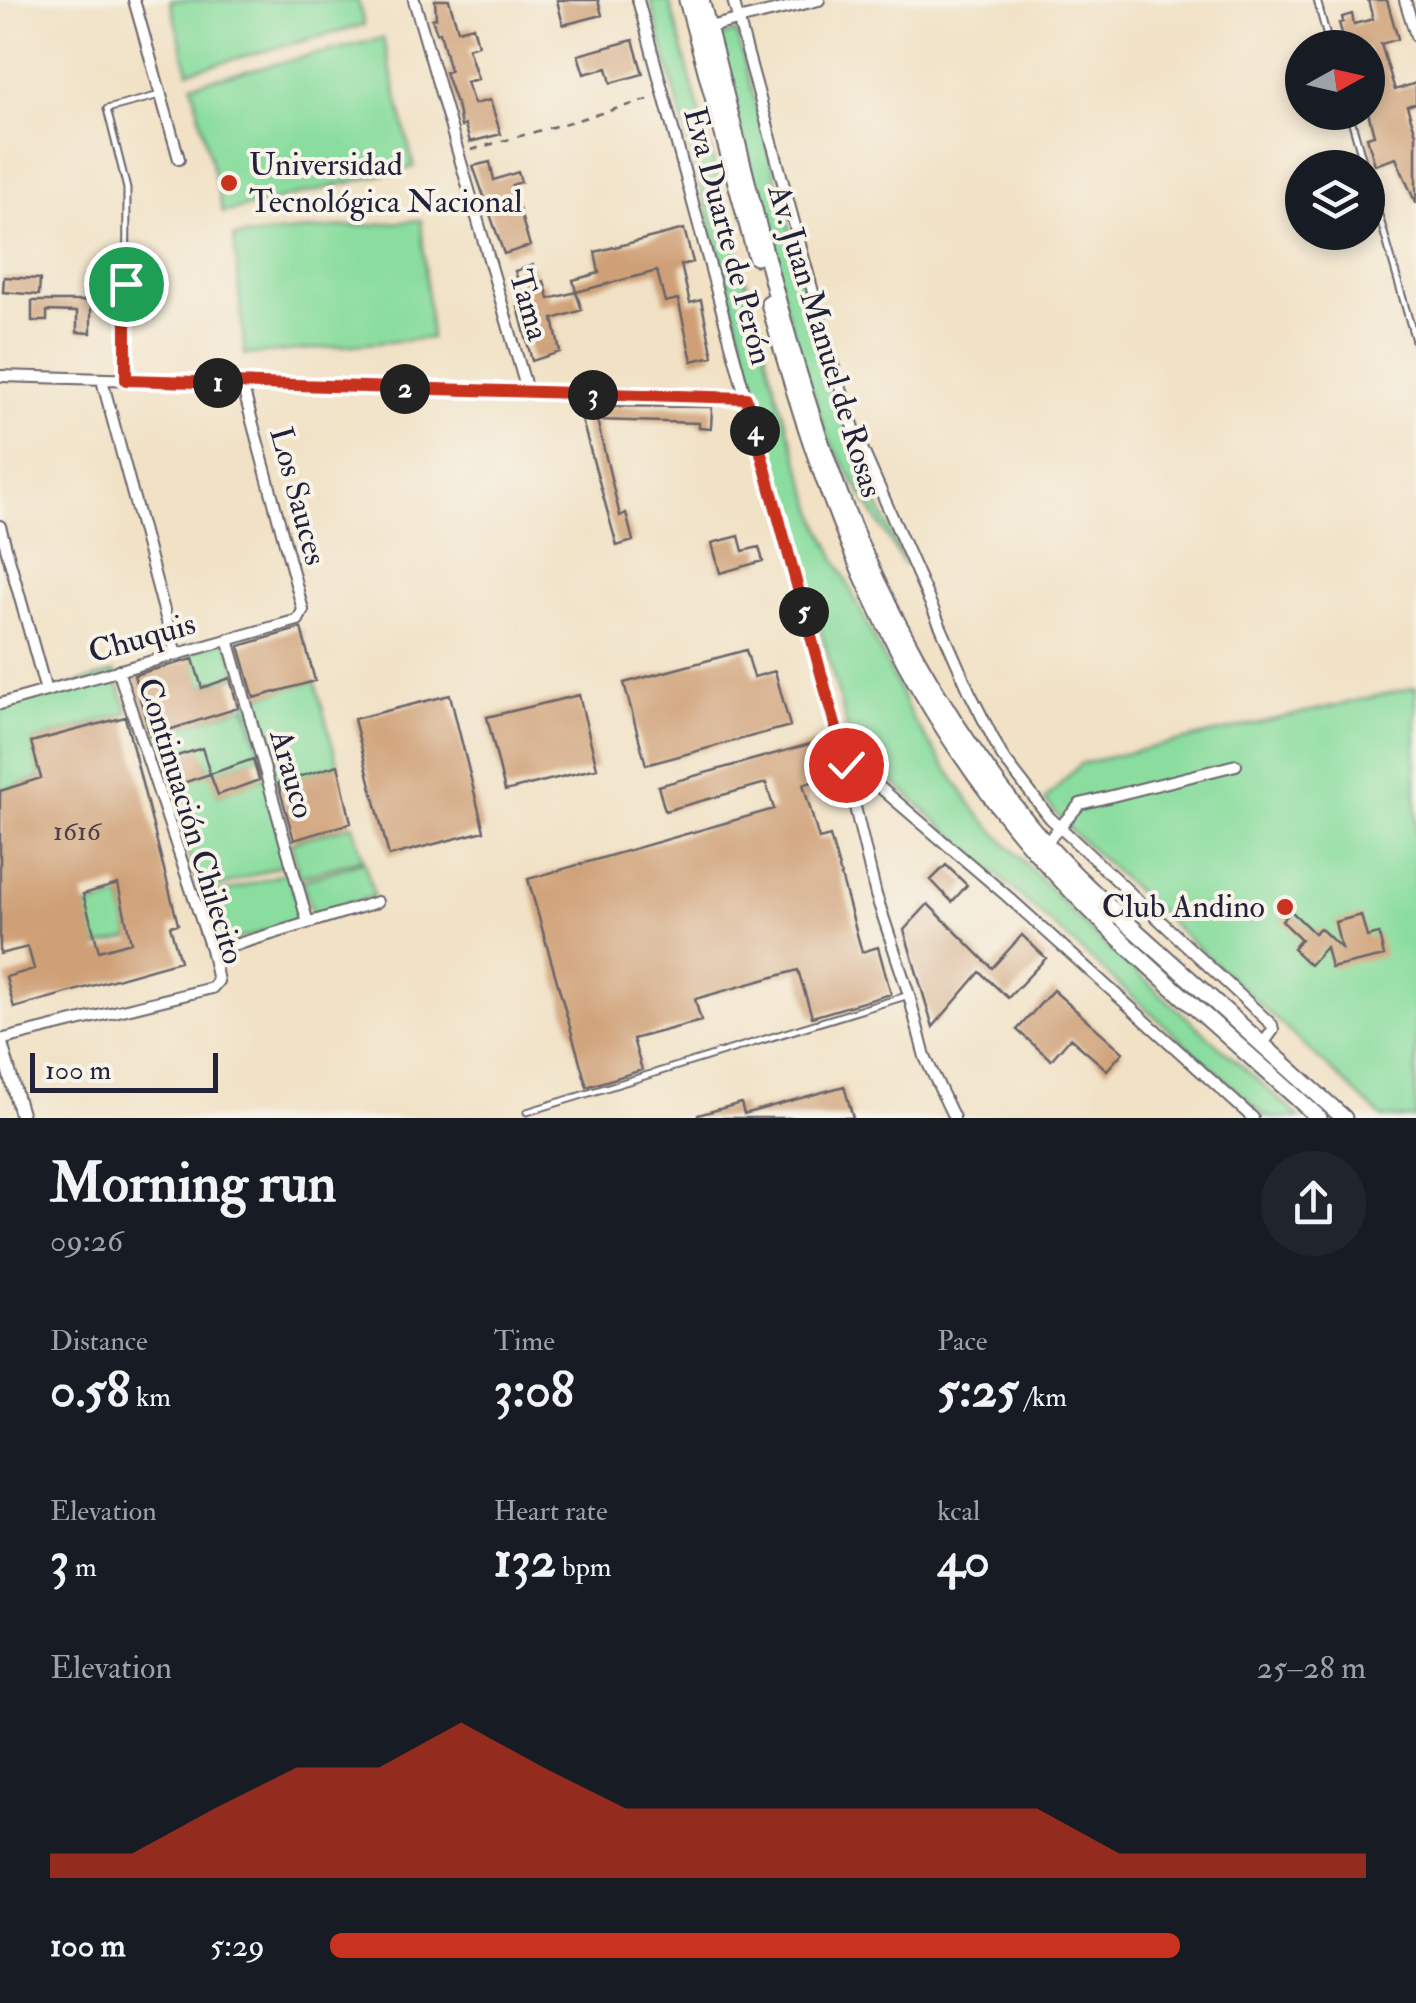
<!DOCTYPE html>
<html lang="en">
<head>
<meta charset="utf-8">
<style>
  body { margin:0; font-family:"IM FELL Double Pica",serif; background:#20242c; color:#f1f3f6; height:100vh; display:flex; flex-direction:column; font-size:38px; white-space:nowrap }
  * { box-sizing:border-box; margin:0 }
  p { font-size:32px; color:#9ea1a6 }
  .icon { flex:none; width:55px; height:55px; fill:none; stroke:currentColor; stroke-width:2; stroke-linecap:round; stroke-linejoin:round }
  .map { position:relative; height:1118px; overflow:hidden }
  .drawer { display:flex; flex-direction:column; background:#171b24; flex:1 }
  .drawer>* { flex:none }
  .needle { width:65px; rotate:82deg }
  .controls { position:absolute; left:1285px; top:30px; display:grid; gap:20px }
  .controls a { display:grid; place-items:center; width:100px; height:100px; border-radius:50%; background:#171b24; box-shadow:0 5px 15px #0003; font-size:50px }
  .scale { position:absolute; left:30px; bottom:25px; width:188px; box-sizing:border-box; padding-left:10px; border:5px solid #22223b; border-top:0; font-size:28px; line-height:35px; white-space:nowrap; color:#22223b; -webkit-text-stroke:8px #f7f3e8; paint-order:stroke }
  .pin { position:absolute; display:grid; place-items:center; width:85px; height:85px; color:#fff; margin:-42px; border:5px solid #fff; border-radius:50%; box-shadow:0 2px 10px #0007 }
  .km { position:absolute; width:50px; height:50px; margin:-25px; border-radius:50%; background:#222; color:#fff; font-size:28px; line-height:50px; text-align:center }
  .round { display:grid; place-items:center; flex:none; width:105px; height:105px; border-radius:52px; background:#20242c }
  .overview { display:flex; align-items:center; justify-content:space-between; height:170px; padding:0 50px }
  h1 { font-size:55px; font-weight:800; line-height:75px }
  .figures { display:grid; grid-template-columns:repeat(3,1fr); gap:15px; height:170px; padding:10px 50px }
  .figures div { display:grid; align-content:center }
  .figures b { font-size:50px; font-weight:800 }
  .figures small { font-size:28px; font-weight:400 }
  .figures p { font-size:28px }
  .chart { height:280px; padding:20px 50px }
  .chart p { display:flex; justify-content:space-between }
  .chart svg { width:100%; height:180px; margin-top:10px; fill:#c8321e; opacity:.7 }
  ul { padding:0 50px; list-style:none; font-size:32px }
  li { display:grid; grid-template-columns:160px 120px 1fr; align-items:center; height:75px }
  li i { height:25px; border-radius:12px; background:#c8321e }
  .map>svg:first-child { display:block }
</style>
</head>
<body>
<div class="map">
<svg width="1416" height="1118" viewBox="0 0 1416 1118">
  <rect width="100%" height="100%" fill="#f7f3e8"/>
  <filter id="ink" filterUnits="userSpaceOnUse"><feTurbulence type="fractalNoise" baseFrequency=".01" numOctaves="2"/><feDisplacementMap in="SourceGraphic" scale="20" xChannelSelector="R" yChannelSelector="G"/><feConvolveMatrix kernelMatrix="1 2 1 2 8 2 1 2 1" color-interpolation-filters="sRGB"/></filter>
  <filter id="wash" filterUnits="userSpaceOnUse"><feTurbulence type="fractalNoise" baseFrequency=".0048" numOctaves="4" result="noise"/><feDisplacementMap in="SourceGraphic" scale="40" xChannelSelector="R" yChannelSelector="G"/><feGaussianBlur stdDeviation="2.25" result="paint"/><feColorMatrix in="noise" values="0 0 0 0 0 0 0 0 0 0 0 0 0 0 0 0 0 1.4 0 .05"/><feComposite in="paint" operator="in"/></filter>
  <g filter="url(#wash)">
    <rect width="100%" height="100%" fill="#f1e1c5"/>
    <path fill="#8add9f" stroke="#56806d" stroke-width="2.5" d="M 170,0 L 358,0 L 364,25 L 188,71 Z
      M 650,0 L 669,0 L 779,401 L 820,526 L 914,721 L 978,814 L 1092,933 L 1300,1118 L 1268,1118 L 852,745 Z
      M 736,32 L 831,379 L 854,448 L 905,566 L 828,439 L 794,338 L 717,37 Z
      M 383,38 L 414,167 L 223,213 L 192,84 Z
      M 421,220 L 431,338 L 245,355 L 234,237 Z
      M 228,639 L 238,676 L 201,686 L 190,652 Z
      M 115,672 L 128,713 L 32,742 L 40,778 L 0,791 L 0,706 Z
      M 315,681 L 338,765 L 269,786 L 290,862 L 200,894 L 168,788 L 210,773 L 201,749 L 158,762 L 150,736 L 245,706 L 261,756 L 211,774 L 218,795 L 267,776 L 246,700 Z
      M 1416,687 L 1416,1118 L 1383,1118 L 1072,832 L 1045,800 L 1080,764 Z
      M 353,825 L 363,859 L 299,877 L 291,842 Z
      M 364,861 L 374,896 L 313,915 L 302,881 Z
      M 288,872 L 303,919 L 218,946 L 203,899 Z
      M 121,897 L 130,938 L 97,947 L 86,907 Z"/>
    <g id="blocks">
      <path fill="#cfa077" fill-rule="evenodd" d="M 435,0 L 449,0 L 458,30 L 473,26 L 478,45 L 468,48 L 478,79 L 466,82 L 474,104 L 490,100 L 501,134 L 470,142 L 465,125 L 461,127 L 458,109 L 445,72 L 450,71 L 440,32 L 437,33 L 432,19 L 436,18 Z
        M 557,0 L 598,0 L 602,15 L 563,25 Z
        M 1368,0 L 1387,0 L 1398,39 L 1381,44 L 1395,90 L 1416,83 L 1416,103 L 1407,106 L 1416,134 L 1416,204 L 1396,158 L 1375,165 L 1367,137 L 1374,135 L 1368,112 L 1368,48 L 1346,47 L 1339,23 L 1343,22 L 1342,17 L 1352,14 L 1354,24 L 1373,19 Z
        M 633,40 L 643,74 L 611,83 L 607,68 L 584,74 L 578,55 Z
        M 490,162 L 494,180 L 518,172 L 521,182 L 512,185 L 530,246 L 504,254 L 473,166 Z
        M 684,229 L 693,262 L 681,265 L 690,303 L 701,300 L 713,356 L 692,361 L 678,299 L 665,302 L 657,271 L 576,292 L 573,280 L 599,273 L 595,252 Z
        M 533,265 L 538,283 L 544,281 L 549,299 L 576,292 L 582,310 L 553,319 L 560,352 L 532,361 L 518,307 L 526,305 L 515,271 Z
        M 4,277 L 40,279 L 39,295 L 3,292 Z
        M 32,301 L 91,301 L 91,333 L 77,332 L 77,312 L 47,311 L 47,321 L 32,321 Z
        M 578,406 L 712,407 L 711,429 L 699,428 L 699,423 L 597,420 L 620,516 L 626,513 L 633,541 L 617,546 Z
        M 739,536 L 743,551 L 759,547 L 763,561 L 720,573 L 712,543 Z
        M 301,628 L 315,681 L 254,698 L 239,646 Z
        M 746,650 L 754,677 L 775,671 L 790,726 L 646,765 L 624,683 Z
        M 193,659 L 202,688 L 230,678 L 238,708 L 150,736 L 134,675 Z
        M 450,695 L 484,831 L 389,856 L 354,719 Z
        M 579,695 L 597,768 L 505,791 L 487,717 Z
        M 125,717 L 178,924 L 170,926 L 180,961 L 14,1008 L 6,977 L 34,969 L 28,947 L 0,954 L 0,791 L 41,778 L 31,742 ZM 118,884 L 131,942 L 99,951 L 83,894 Z
        M 824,740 L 829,758 L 814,762 L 820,780 L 803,784 L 819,839 L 830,836 L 862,952 L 878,947 L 891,994 L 812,1017 L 798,970 L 695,999 L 701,1021 L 633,1039 L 642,1070 L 587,1087 L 528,879 L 774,809 L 766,783 L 665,811 L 658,786 Z
        M 202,748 L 210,774 L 168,788 L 158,762 Z
        M 253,759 L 259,780 L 218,795 L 210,774 Z
        M 338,765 L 351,823 L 294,840 L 278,783 Z
        M 946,865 L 967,885 L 952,902 L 931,880 Z
        M 928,904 L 992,968 L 1022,935 L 1046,958 L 1008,998 L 980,972 L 933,1027 L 904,930 Z
        M 1291,911 L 1314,933 L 1320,928 L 1341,948 L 1335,922 L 1361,915 L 1367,937 L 1379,934 L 1384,956 L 1331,968 L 1326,947 L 1310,965 L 1293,949 L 1301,939 L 1282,921 Z
        M 1053,990 L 1123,1052 L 1107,1070 L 1070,1038 L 1051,1060 L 1017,1030 Z
        M 844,1086 L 853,1118 L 698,1118 L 698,1115 L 741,1103 L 744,1114 Z"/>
    </g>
  </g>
  <g filter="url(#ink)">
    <use href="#blocks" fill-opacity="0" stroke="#6a656b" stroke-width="2.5"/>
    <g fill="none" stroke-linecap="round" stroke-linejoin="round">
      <g stroke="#6a656b" stroke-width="9">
        <path id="service" d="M 1317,0 L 1330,48
          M 1349,112 L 1365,168
          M 1368,177 L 1416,344
          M 126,378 L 127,189 L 107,109 L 160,95
          M 527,1112 L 906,996"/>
      </g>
      <g stroke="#6a656b" stroke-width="14">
        <path id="minor" d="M 134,0 L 179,159
          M 414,0 L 528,394
          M 638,0 L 845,765 L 876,895 L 909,995 L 925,1057 L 954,1118
          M 733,0 L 833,365 L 857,437 L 970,693 L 1002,756 L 1050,818 L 1272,1025 L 1273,1030 L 1262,1045
          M 1405,0 L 1416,36
          M 709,27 L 819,0
          M 0,376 L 746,397
          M 102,380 L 176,655
          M 0,526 L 46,691
          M 228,639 L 308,923
          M 0,704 L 298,620 L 303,610 L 242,384
          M 845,765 L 876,784 L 1007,896 L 1253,1118
          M 1046,843 L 1080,804 L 1236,765
          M 212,952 L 377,902
          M 0,1040 L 212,988 L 218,981 L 211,949 L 118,670"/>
      </g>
      <g stroke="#6a656b" stroke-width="16">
        <path id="tertiary" d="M 0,1040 L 22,1118"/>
      </g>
      <g stroke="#6a656b" stroke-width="19">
        <path id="secondary" d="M 687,0 L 756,257
          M 701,0 C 743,156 775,316 830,468 C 876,596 946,724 1033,829 C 1072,875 1119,916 1164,956 C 1224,1010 1284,1064 1344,1118
          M 769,303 C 825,510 897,695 1041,858 C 1125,952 1226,1032 1319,1118"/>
      </g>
      <path stroke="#6a656b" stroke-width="2.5" stroke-dasharray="8 8" stroke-linecap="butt" d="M 471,150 L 651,99"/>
      <use href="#service" stroke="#fff" stroke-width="5"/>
      <use href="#minor" stroke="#fff" stroke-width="10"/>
      <use href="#tertiary" stroke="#fff" stroke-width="12"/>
      <use href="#secondary" stroke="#fff" stroke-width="15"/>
    </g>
  </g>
  <g fill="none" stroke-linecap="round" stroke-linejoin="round" filter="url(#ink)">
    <g stroke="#fff" stroke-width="20">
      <path id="route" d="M 126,284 L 126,380 L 746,398 L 846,765"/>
    </g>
    <use href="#route" stroke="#c8321e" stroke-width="12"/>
  </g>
  <g fill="#c8321e" stroke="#f7f3e8" stroke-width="4">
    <circle cx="229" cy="183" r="10"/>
    <circle cx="1285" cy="907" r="10"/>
  </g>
  <g text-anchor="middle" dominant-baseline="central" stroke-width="8" stroke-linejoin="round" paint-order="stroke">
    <g font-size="28" fill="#4d424a">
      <text x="77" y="831">1616</text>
    </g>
    <g font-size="32" fill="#22223b" stroke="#f7f3e8" text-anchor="start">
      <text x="249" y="165">Universidad<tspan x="249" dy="37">Tecnológica Nacional</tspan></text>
      <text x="1265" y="907" text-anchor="end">Club Andino</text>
    </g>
    <g font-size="32" fill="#22223b" stroke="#f7f3e8">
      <text transform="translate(728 236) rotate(75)">Eva Duarte de Perón</text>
      <text transform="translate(529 305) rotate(74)">Tama</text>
      <text transform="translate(825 341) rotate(73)">Av. Juan Manuel de Rosas</text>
      <text transform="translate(298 496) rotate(75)">Los Sauces</text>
      <text transform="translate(142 638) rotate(-16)">Chuquis</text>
      <text transform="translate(292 774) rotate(74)">Arauco</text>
      <text transform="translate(191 821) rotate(73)">Continuación Chilecito</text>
    </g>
  </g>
</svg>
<div class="controls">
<a><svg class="needle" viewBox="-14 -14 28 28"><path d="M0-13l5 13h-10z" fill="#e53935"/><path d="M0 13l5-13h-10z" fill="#9ea1a6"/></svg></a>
<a><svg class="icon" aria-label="layers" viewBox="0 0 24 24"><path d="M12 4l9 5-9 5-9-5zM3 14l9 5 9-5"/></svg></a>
</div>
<div class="scale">100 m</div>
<div class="pin" style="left:126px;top:284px;background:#1e9e55"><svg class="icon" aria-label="arrive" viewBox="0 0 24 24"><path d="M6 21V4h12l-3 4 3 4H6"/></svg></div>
<div class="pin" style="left:846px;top:765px;background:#d93025"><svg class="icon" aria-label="check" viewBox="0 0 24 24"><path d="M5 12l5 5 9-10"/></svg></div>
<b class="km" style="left:218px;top:383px">1</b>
<b class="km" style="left:405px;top:389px">2</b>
<b class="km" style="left:593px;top:395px">3</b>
<b class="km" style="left:755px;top:431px">4</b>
<b class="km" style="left:804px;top:612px">5</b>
</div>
<section class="drawer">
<div class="overview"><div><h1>Morning run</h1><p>09:26</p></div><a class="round"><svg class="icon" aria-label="share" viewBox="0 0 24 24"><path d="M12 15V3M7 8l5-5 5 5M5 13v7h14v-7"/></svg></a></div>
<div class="figures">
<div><p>Distance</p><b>0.58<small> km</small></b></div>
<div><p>Time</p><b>3:08</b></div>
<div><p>Pace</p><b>5:25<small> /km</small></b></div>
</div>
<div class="figures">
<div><p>Elevation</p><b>3<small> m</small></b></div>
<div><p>Heart rate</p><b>132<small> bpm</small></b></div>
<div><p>kcal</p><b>40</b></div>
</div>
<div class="chart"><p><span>Elevation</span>25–28 m</p>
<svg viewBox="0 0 160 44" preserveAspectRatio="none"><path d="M0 44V38L10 38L20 27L30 17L40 17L50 6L60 17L70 27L80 27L90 27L100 27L110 27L120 27L130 38L140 38L150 38L160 38V44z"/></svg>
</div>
<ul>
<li><b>100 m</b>5:29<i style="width:82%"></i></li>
</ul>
</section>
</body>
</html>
